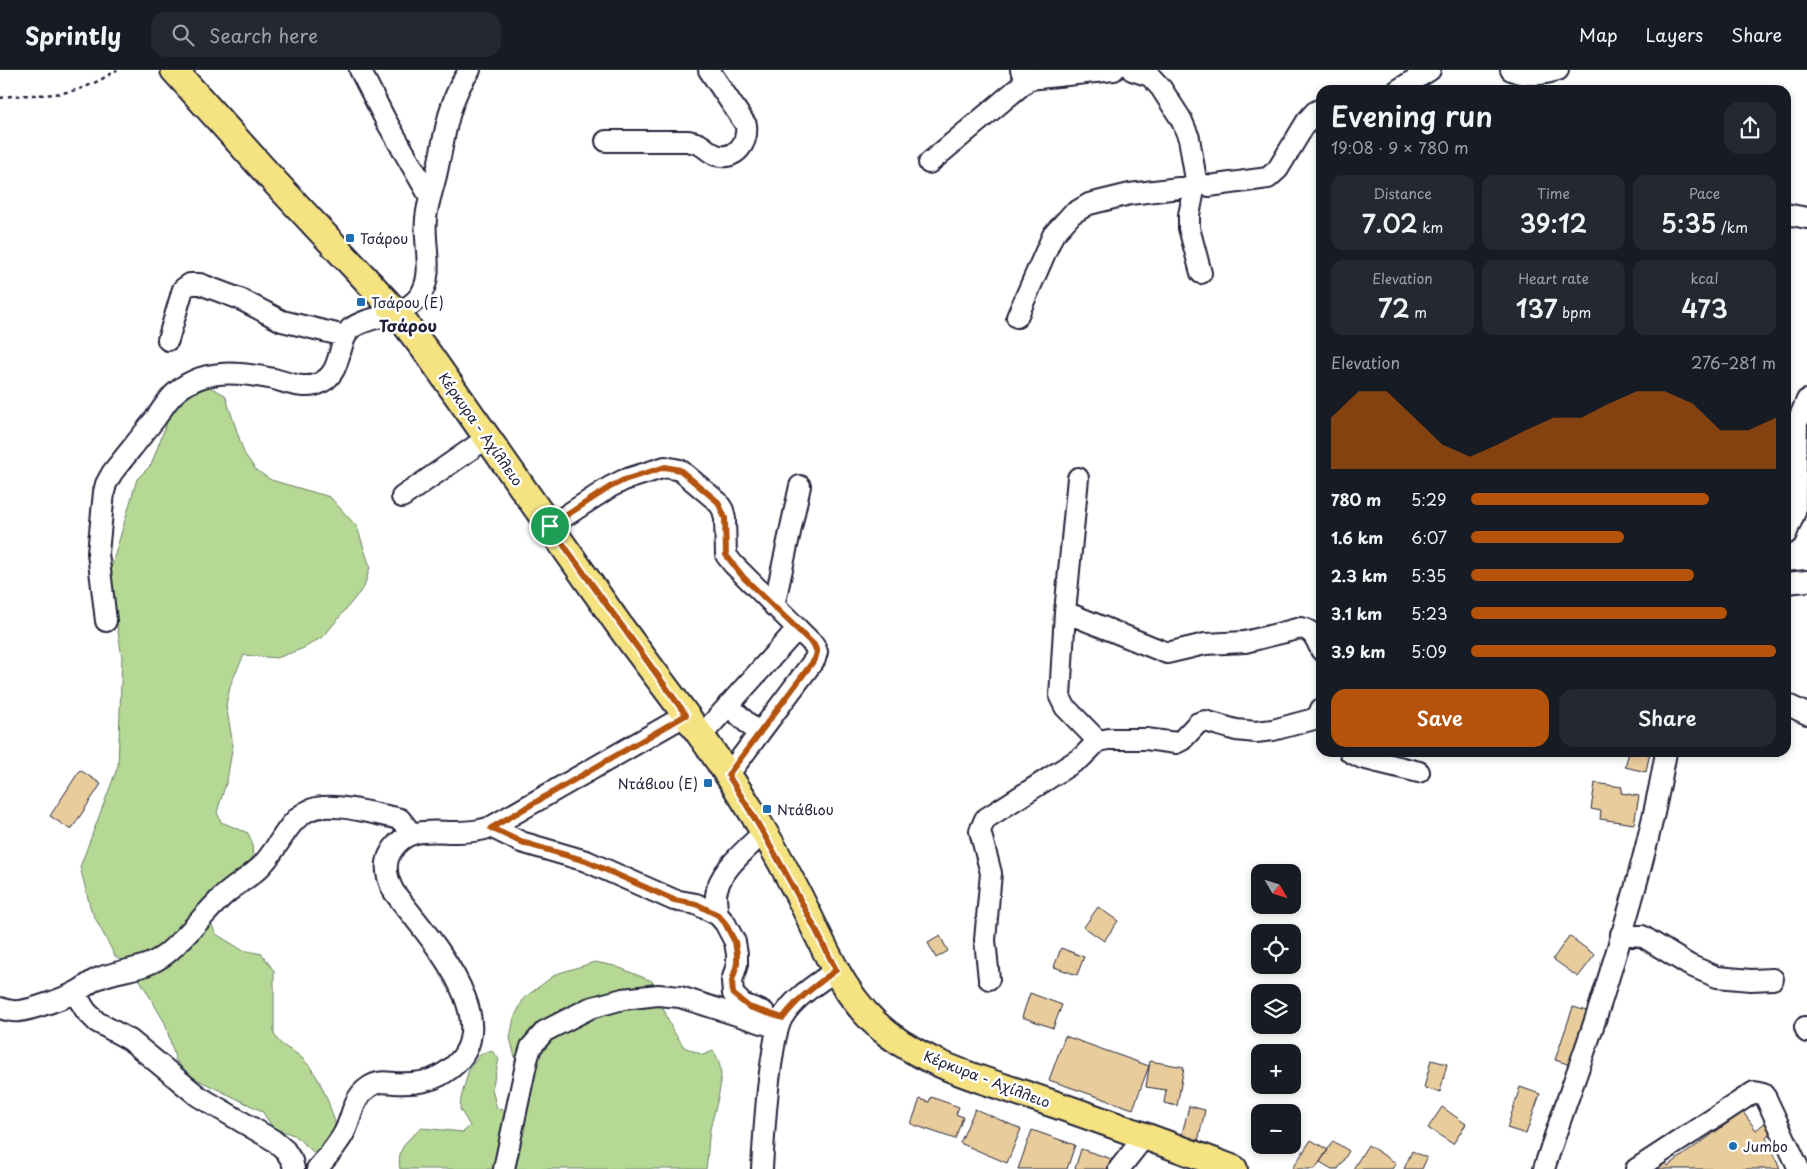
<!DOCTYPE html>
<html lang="en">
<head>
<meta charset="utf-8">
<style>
  body { margin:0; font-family:"Playpen Sans",sans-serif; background:#242831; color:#f1f3f6; height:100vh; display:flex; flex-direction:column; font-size:19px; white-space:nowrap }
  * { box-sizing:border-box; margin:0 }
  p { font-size:16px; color:#9ea1a6 }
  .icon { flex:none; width:28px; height:28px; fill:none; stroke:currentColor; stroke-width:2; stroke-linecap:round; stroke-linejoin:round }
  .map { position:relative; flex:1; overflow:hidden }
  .details { position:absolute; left:1316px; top:15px; width:475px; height:672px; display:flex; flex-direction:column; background:#171b24; border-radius:15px; box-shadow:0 2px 8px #0003 }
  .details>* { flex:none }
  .needle { width:32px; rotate:129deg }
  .fabs { position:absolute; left:1251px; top:794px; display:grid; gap:10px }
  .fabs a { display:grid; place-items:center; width:50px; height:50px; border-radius:10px; background:#171b24; box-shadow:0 2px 8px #0003; font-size:25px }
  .pin { position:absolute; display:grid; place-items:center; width:42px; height:42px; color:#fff; margin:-21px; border:2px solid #fff; border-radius:50%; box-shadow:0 1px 5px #0007 }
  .round { display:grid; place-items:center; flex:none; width:52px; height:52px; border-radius:15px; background:#242831 }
  .summary { display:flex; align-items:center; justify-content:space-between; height:85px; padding:0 15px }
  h1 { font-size:28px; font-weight:600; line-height:38px }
  .stats { display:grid; grid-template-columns:repeat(3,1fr); gap:8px; height:85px; padding:5px 15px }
  .stats div { display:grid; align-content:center; border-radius:12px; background:#242831; text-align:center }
  .stats b { font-size:25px; font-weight:600 }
  .stats small { font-size:14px; font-weight:400 }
  .stats p { font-size:14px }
  .chart { height:140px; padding:10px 15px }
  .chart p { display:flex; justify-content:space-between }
  .chart svg { width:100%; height:90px; margin-top:5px; fill:#b45309; opacity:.7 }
  .action { display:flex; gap:10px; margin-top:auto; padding:10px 15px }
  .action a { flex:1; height:58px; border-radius:15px; background:#b45309; color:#fff; font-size:20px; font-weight:600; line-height:58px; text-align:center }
  .action a+a { background:#242831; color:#f1f3f6 }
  ul { padding:0 15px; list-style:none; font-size:16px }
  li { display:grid; grid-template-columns:80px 60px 1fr; align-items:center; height:38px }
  li i { height:12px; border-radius:6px; background:#b45309 }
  header { display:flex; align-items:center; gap:30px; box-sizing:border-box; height:70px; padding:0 25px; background:#171b24; border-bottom:1px solid #363941 }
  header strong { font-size:24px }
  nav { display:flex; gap:28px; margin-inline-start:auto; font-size:18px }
  .search { width:350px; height:45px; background:#242831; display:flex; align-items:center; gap:12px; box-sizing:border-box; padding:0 18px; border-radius:15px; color:#9ea1a6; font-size:19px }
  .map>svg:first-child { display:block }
</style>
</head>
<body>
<header>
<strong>Sprintly</strong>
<div class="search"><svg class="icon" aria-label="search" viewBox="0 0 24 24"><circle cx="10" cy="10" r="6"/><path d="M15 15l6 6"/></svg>Search here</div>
<nav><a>Map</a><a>Layers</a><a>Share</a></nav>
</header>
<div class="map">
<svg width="1807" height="1099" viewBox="0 0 1807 1099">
  <rect width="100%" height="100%" fill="#fff"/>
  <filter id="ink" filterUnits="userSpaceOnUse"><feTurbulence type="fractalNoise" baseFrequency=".02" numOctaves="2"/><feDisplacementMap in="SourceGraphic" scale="10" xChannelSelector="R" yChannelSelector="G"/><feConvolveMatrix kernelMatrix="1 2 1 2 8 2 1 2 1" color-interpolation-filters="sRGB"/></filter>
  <g filter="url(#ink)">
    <path fill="#b5d994" stroke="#6c7e68" d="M 206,315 L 225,325 L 244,383 L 256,400 L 271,410 L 330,427 L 357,457 L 370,497 L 364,517 L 324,566 L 304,578 L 277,588 L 244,585 L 231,613 L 226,635 L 233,675 L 227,710 L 217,742 L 221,752 L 248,763 L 252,772 L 253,792 C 246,800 238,802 229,807 C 216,813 211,833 207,845 L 216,864 L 242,880 L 262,884 L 274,901 L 274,964 C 281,979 292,978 303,989 C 321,1006 330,1036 337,1059 L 319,1087 L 294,1065 L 273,1058 L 262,1041 L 190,1006 L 176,991 L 165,953 L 134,900 L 115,886 L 91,840 L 80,797 L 118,696 L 122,587 L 109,505 L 137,409 L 151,395 L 173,336 L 186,321 Z
      M 595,892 L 615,896 L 652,911 L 672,959 L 684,977 L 703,985 L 713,981 C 730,1002 715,1035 710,1060 C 708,1073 708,1086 706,1099 L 400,1099 C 396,1078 408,1069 422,1058 L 463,1062 L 470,1056 L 460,1039 L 461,1028 L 469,999 L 481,984 L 492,981 L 499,989 L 492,1019 L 497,1039 L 517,1042 L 522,995 L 515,987 L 510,968 L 514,948 L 524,928 L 556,904 Z"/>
    <path fill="#e8cc9c" stroke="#22223b" d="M 1629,682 L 1650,682 L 1646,702 L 1625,697 Z
      M 80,700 L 101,714 L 71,760 L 50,746 Z
      M 1595,713 L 1622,717 L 1621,723 L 1639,726 L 1634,754 L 1600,749 L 1601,741 L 1591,739 Z
      M 1098,837 L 1118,851 L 1104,871 L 1084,857 Z
      M 940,866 L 948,881 L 936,888 L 928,873 Z
      M 1569,866 L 1595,885 L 1578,907 L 1553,889 Z
      M 1061,878 L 1084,887 L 1077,905 L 1054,897 Z
      M 1030,923 L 1062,935 L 1053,958 L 1022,947 Z
      M 1573,937 L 1590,942 L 1574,996 L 1555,990 Z
      M 1065,966 L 1149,996 L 1133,1039 L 1049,1010 Z
      M 1431,990 L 1447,994 L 1440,1022 L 1424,1018 Z
      M 1150,991 L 1184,997 L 1177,1036 L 1164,1033 L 1166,1020 L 1146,1017 Z
      M 1520,1017 L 1540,1024 L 1526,1064 L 1507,1058 Z
      M 931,1027 L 959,1037 L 956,1044 L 963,1047 L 955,1069 L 911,1054 L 920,1029 L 929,1032 Z
      M 1189,1036 L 1205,1040 L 1197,1076 L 1180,1072 Z
      M 1442,1037 L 1466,1054 L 1453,1074 L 1428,1058 Z
      M 975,1039 L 1021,1059 L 1007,1093 L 960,1073 Z
      M 1743,1042 L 1756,1060 L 1767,1051 L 1774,1061 L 1766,1067 L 1780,1099 L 1641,1099 L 1661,1085 L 1668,1096 Z
      M 1032,1060 L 1075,1075 L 1067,1099 L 1018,1099 Z
      M 1311,1070 L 1328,1080 L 1315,1099 L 1292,1099 Z
      M 1333,1071 L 1349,1081 L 1338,1099 L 1332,1099 L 1320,1092 Z
      M 1368,1075 L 1396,1093 L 1392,1099 L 1353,1099 Z
      M 1081,1079 L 1115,1090 L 1112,1099 L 1075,1099 Z
      M 1412,1081 L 1427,1088 L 1422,1099 L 1404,1099 Z"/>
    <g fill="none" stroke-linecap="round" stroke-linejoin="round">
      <g stroke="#22223b" stroke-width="24">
        <path id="minor" d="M 360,0 L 385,49 L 430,127
          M 1021,0 L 1024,6 L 1029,9 L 1114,0
          M 1132,0 L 1150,6 L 1161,18 L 1181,49 L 1189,68 L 1196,110 L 1199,113 L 1209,116 L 1268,108 L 1278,99 L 1307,51 L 1315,42 L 1321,39
          M 1511,0 C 1528,7 1541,5 1558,0
          M 1398,20 L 1430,0
          M 606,71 L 688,71 C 692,72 696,73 699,74 C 705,77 710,83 716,85 C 736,91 748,73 746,55 L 709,0
          M 929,93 L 1029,9
          M 1196,110 L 1189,145 L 1189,158 L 1201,203
          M 1786,144 L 1807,148
          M 1017,247 L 1053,165 L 1072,144 L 1089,134 L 1130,124 L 1195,116
          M 168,270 L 183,219 L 190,214 L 200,214 L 240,229 L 282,251 L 345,266
          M 402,427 L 487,368
          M 550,456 L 610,417 L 624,410 L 665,397 L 680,400 L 718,432 L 723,440 L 725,449 L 726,485 L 733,494 L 814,575 L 817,582 L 815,589 L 728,705
          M 1786,464 L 1795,442 L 1797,353 L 1807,330
          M 1786,513 L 1807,511
          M 774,536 L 800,416
          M 1065,542 L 1078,408
          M 106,551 L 98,483 L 104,422 L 106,414 L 112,403 C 126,385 141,367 155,349 C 161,341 166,332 173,325 C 201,297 239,302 274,309 C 289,313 307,321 322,312 C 342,301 337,275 350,259 C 370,244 400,249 418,228 C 436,207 423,174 426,149 C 427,133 434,117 437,101 C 445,66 448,29 470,0
          M 1786,634 L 1807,644
          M 728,635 L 759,664
          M 701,666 L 797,559
          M 1098,671 L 1065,637 L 1060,627 L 1065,542 L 1167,583 L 1205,574 L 1245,572 L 1301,558 C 1313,560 1316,569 1321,580
          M 1350,682 L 1362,688 L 1419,702
          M 491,757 L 521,772 L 586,791 L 674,830 L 696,834 L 718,845 L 725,853 L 735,872 L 737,884 L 737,894 L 732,911 L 733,924 L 743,934 L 764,942
          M 718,845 C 717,839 716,832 716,825 C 718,801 748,778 764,762
          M 1621,864 L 1642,866 L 1689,895 L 1717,907 L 1751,910 L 1773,909
          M 989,909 L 985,870 L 991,803 L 980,761 L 985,749 L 1082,687 L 1098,671 L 1109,669 L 1146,669 L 1176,673 L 1182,670 L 1198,653 L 1205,651 L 1236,660 L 1256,662 L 1273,660 L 1314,649 L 1319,644 L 1321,639
          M 75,923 L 86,941 L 97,952 L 130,970 L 198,1026 L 273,1070 L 285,1080 L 292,1091 L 294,1099
          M 0,938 C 6,940 12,942 19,941 C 31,940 65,928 76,922 C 84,918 91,911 99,908 C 122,899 146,900 166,884 C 187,867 203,845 222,827 C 234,816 247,809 258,799 C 278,782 286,750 310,740 C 330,731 370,743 392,747 L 400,749 L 411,763
          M 1805,957 L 1807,962
          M 317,1099 C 327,1087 337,1076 344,1063 C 353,1046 352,1028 369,1017 C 378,1011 385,1012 394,1013 C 409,1014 426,1013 439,1006 C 520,963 427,866 394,822 C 387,809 383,795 391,782 C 406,756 432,762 457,762 C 469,762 480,761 491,757 L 686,645
          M 504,1099 L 527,990 L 531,977 L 545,961 L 590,938 L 623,929 L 658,925 L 680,927 L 778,958
          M 762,1099 C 764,1062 766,1025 772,989 C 774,975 776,960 782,948 C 794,927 817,914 836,900
          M 1119,1099 L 1145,1066
          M 1544,1099 C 1562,1042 1584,986 1602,929 C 1627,849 1652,766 1666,682
          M 1636,1099 L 1754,1022 L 1763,1024 L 1766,1028 L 1799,1099"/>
      </g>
      <g stroke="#22223b" stroke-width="30">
        <path id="major" d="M 174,0 L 274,111 L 373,217 L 396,242 L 429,285 C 492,375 555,465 619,555 C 655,605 694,653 728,705 C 754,743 777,783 798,824 C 823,873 843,930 888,964 C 934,999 994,1013 1048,1032 C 1110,1053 1172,1076 1234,1099"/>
      </g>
      <path stroke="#22223b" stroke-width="2.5" stroke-dasharray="4 4" stroke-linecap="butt" d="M 0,28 C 22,23 45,27 67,22 C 85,19 101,10 117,0"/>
      <use href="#minor" stroke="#fff" stroke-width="20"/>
      <use href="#major" stroke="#f5e382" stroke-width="26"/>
    </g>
  </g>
  <g fill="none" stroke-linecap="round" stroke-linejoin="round" filter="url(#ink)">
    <g stroke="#fff" stroke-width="10">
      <path id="route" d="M 665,397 L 680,400 L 718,432 L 725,448 L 726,485 L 744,508 L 814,575 L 817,582 L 815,589 L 728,705 C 768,768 803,833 836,900 C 816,915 798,928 783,948 L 749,937 L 733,924 L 732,911 L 737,894 L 737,884 L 735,872 L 725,853 L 718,845 L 696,834 L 674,830 L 586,791 L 521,772 L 491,758 L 686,645 L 550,456 L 610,417 L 624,410 Z"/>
    </g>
    <use href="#route" stroke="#b45309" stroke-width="6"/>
  </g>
  <g fill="#1f6fb2" stroke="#fff" stroke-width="2">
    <rect x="345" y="163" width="10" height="10" rx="2.5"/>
    <rect x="356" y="227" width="10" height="10" rx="2.5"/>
    <rect x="703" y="708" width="10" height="10" rx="2.5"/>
    <rect x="762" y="734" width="10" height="10" rx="2.5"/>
    <circle cx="1733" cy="1076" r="5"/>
  </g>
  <g text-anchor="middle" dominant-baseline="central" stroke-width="5" stroke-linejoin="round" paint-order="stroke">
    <g font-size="14" fill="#22223b" stroke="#fff" text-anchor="start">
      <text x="360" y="168">Τσάρου</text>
      <text x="371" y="232">Τσάρου (E)</text>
      <text x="698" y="713" text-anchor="end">Ντάβιου (E)</text>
      <text x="777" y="739">Ντάβιου</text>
      <text x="1743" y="1076">Jumbo</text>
    </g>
    <g font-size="14" fill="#22223b" stroke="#fff">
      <text transform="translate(481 359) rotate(55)">Κέρκυρα - Αχίλλειο</text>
      <text transform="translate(987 1009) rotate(21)">Κέρκυρα - Αχίλλειο</text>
    </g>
    <g font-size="16" font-weight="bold" fill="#22223b" stroke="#fff">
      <text x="408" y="255">Τσάρου</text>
    </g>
  </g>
</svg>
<div class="fabs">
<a><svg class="needle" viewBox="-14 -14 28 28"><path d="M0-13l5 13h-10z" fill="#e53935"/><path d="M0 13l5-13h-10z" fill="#9ea1a6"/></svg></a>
<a><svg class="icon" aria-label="locate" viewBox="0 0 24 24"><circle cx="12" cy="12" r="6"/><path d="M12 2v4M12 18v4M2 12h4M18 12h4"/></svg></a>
<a><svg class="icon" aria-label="layers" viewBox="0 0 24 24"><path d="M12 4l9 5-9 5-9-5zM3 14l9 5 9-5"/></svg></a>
<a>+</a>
<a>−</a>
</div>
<div class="pin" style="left:550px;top:456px;background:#1e9e55"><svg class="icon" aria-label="arrive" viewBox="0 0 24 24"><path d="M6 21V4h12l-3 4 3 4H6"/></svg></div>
<section class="details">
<div class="summary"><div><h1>Evening run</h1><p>19:08 · 9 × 780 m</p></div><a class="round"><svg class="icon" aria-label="share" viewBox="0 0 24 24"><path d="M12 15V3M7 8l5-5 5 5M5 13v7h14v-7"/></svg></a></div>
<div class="stats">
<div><p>Distance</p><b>7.02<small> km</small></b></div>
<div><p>Time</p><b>39:12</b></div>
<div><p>Pace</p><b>5:35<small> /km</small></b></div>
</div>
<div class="stats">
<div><p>Elevation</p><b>72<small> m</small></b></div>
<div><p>Heart rate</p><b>137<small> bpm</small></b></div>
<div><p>kcal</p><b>473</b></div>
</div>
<div class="chart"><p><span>Elevation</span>276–281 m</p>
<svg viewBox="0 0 160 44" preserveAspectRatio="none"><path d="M0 44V19L10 6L20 6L30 19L40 32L50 38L60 32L70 25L80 19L90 19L100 12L110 6L120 6L130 12L140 25L150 25L160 19V44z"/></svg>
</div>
<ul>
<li><b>780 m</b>5:29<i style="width:78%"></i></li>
<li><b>1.6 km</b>6:07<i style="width:50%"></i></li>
<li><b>2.3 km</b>5:35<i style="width:73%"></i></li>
<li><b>3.1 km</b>5:23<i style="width:84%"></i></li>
<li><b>3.9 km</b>5:09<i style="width:100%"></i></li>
</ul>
<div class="action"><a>Save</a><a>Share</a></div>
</section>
</div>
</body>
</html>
